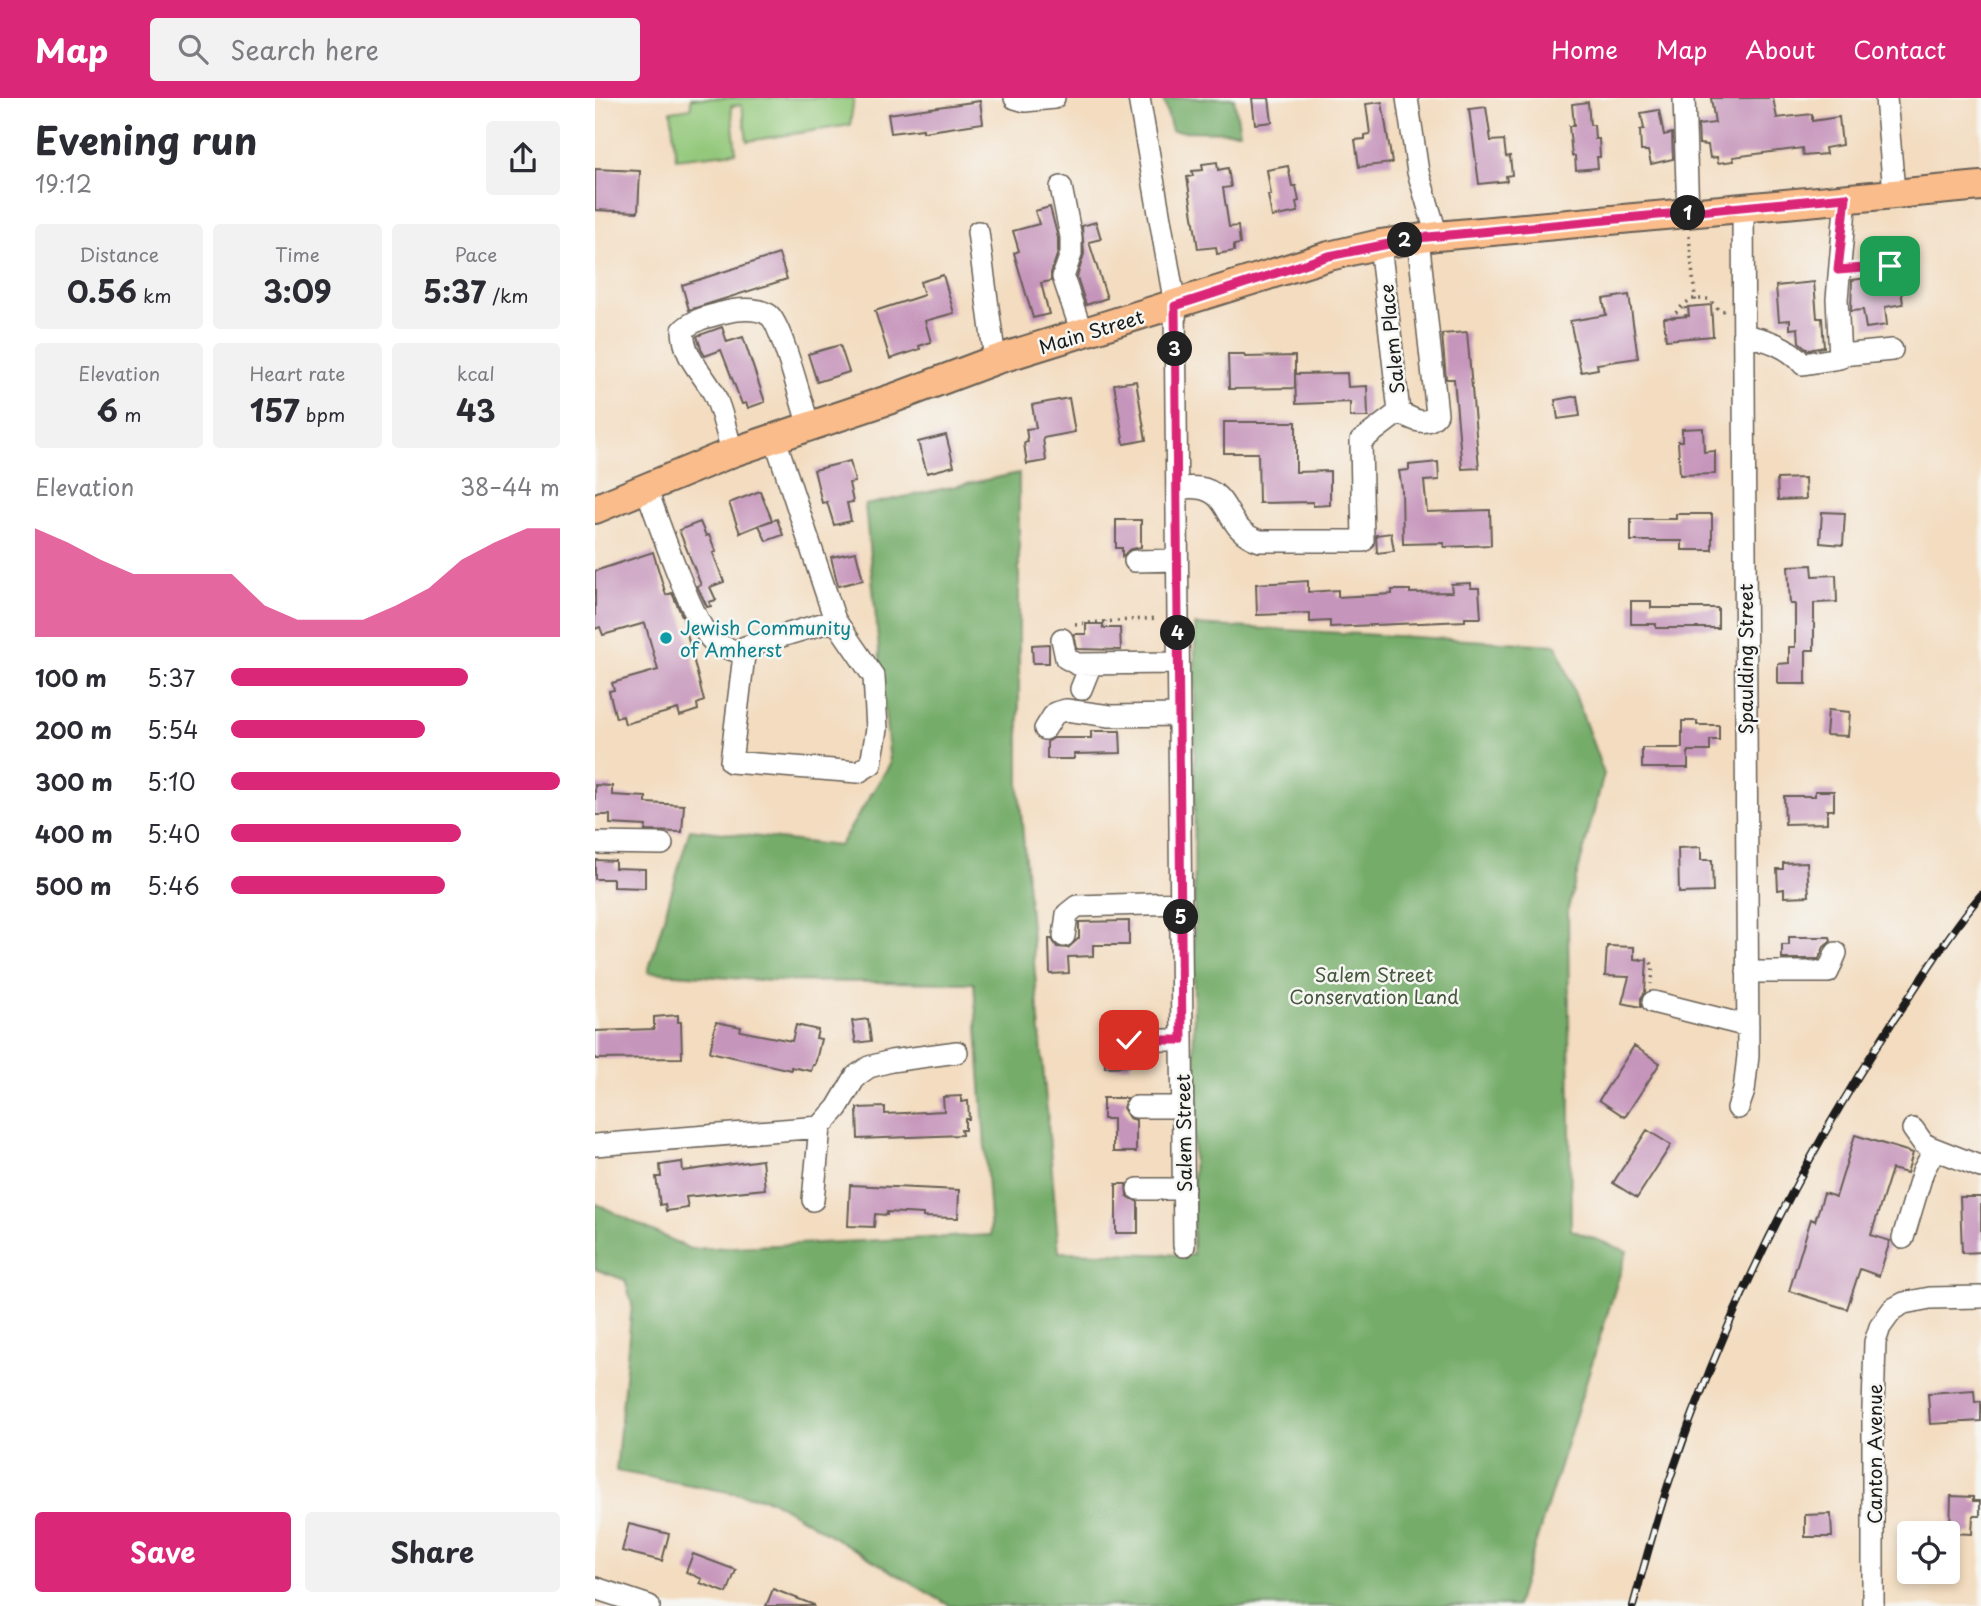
<!DOCTYPE html>
<html lang="en">
<head>
<meta charset="utf-8">
<style>
  body { margin:0; font-family:"Playpen Sans",sans-serif; background:#f2f2f3; color:#2b2b33; height:100vh; display:flex; flex-direction:column; font-size:26px; white-space:nowrap }
  * { box-sizing:border-box; margin:0 }
  p { font-size:23px; color:#7c7c81 }
  .icon { flex:none; width:38px; height:38px; fill:none; stroke:currentColor; stroke-width:2; stroke-linecap:round; stroke-linejoin:round }
  .map { position:relative; flex:1; overflow:hidden }
  .panel { display:flex; flex-direction:column; background:#fff; width:595px }
  .panel>* { flex:none }
  .controls { position:absolute; left:1302px; top:1423px; display:grid; gap:14px }
  .controls a { display:grid; place-items:center; width:63px; height:63px; border-radius:7px; background:#fff; box-shadow:0 4px 10px #0003; font-size:35px }
  .pin { position:absolute; display:grid; place-items:center; width:60px; height:60px; color:#fff; margin:-30px; border-radius:14px; box-shadow:0 4px 10px #0006 }
  .km { position:absolute; width:35px; height:35px; margin:-18px; border-radius:50%; background:#222; color:#fff; font-size:19px; line-height:35px; text-align:center }
  .round { display:grid; place-items:center; flex:none; width:74px; height:74px; border-radius:7px; background:#f2f2f3 }
  .summary { display:flex; align-items:center; justify-content:space-between; height:119px; padding:0 35px }
  h1 { font-size:38px; font-weight:700; line-height:52px }
  .metrics { display:grid; grid-template-columns:repeat(3,1fr); gap:10px; height:119px; padding:7px 35px }
  .metrics div { display:grid; align-content:center; border-radius:7px; background:#f2f2f3; text-align:center }
  .metrics b { font-size:30px; font-weight:700 }
  .metrics small { font-size:19px; font-weight:400 }
  .metrics p { font-size:19px }
  .chart { height:196px; padding:14px 35px }
  .chart p { display:flex; justify-content:space-between }
  .chart svg { width:100%; height:126px; margin-top:7px; fill:#db2777; opacity:.7 }
  .primary-button { display:flex; gap:14px; margin-top:auto; padding:14px 35px }
  .primary-button a { flex:1; height:80px; border-radius:7px; background:#db2777; color:#fff; font-size:28px; font-weight:700; line-height:80px; text-align:center }
  .primary-button a+a { background:#f2f2f3; color:#2b2b33 }
  ul { padding:0 35px; list-style:none; font-size:23px }
  li { display:grid; grid-template-columns:112px 84px 1fr; align-items:center; height:52px }
  li i { height:18px; border-radius:9px; background:#db2777 }
  header { display:flex; align-items:center; gap:42px; box-sizing:border-box; height:98px; padding:0 35px; background:#db2777; color:#fff }
  header strong { font-size:33px }
  nav { display:flex; gap:38px; margin-inline-start:auto; font-size:24px }
  .search { width:490px; height:63px; background:#f2f2f3; display:flex; align-items:center; gap:18px; box-sizing:border-box; padding:0 24px; border-radius:7px; color:#7c7c81; font-size:26px }
  main { display:flex; flex:1; min-height:0 }
  .map>svg:first-child { display:block }
</style>
</head>
<body>
<header>
<strong>Map</strong>
<div class="search"><svg class="icon" aria-label="search" viewBox="0 0 24 24"><circle cx="10" cy="10" r="6"/><path d="M15 15l6 6"/></svg>Search here</div>
<nav><a>Home</a><a>Map</a><a>About</a><a>Contact</a></nav>
</header>
<main>
<section class="panel">
<div class="summary"><div><h1>Evening run</h1><p>19:12</p></div><a class="round"><svg class="icon" aria-label="share" viewBox="0 0 24 24"><path d="M12 15V3M7 8l5-5 5 5M5 13v7h14v-7"/></svg></a></div>
<div class="metrics">
<div><p>Distance</p><b>0.56<small> km</small></b></div>
<div><p>Time</p><b>3:09</b></div>
<div><p>Pace</p><b>5:37<small> /km</small></b></div>
</div>
<div class="metrics">
<div><p>Elevation</p><b>6<small> m</small></b></div>
<div><p>Heart rate</p><b>157<small> bpm</small></b></div>
<div><p>kcal</p><b>43</b></div>
</div>
<div class="chart"><p><span>Elevation</span>38–44 m</p>
<svg viewBox="0 0 160 44" preserveAspectRatio="none"><path d="M0 44V6L10 11L20 17L30 22L40 22L50 22L60 22L70 33L80 38L90 38L100 38L110 33L120 27L130 17L140 11L150 6L160 6V44z"/></svg>
</div>
<ul>
<li><b>100 m</b>5:37<i style="width:72%"></i></li>
<li><b>200 m</b>5:54<i style="width:59%"></i></li>
<li><b>300 m</b>5:10<i style="width:100%"></i></li>
<li><b>400 m</b>5:40<i style="width:70%"></i></li>
<li><b>500 m</b>5:46<i style="width:65%"></i></li>
</ul>
<div class="primary-button"><a>Save</a><a>Share</a></div>
</section>
<div class="map">
<svg width="1386" height="1508" viewBox="0 0 1386 1508">
  <rect width="100%" height="100%" fill="#f6f6f2"/>
  <filter id="ink" filterUnits="userSpaceOnUse"><feTurbulence type="fractalNoise" baseFrequency=".0143" numOctaves="2"/><feDisplacementMap in="SourceGraphic" scale="14" xChannelSelector="R" yChannelSelector="G"/><feConvolveMatrix kernelMatrix="1 2 1 2 8 2 1 2 1" color-interpolation-filters="sRGB"/></filter>
  <filter id="wash" filterUnits="userSpaceOnUse"><feTurbulence type="fractalNoise" baseFrequency=".00686" numOctaves="4" result="noise"/><feDisplacementMap in="SourceGraphic" scale="28" xChannelSelector="R" yChannelSelector="G"/><feGaussianBlur stdDeviation="1.57" result="paint"/><feColorMatrix in="noise" values="0 0 0 0 0 0 0 0 0 0 0 0 0 0 0 0 0 1.4 0 .05"/><feComposite in="paint" operator="in"/></filter>
  <g filter="url(#wash)">
    <rect width="100%" height="100%" fill="#f3dcbf"/>
    <path fill="#92c779" stroke="#57724a" stroke-width="2" d="M 96,0 L 259,0 L 255,27 L 152,43 L 147,7 L 136,8 L 141,54 L 81,61 L 76,13 L 96,10 Z"/>
    <path fill="#75ac69" stroke="#486442" stroke-width="2" d="M 568,0 L 639,0 L 645,34 L 577,33 Z
      M 424,375 L 424,690 L 464,1154 L 598,1157 L 600,527 L 962,547 L 1009,676 L 973,811 L 976,1132 L 1032,1153 L 921,1508 L 355,1508 L 176,1402 L 21,1373 L 37,1206 L 30,1182 L 0,1171 L 0,1105 L 95,1151 L 396,1137 L 379,885 L 176,883 L 53,874 L 95,731 L 244,748 L 295,666 L 270,407 Z"/>
    <g id="blocks">
      <path fill="#c695bb" d="M 657,0 L 674,0 L 677,24 L 660,26 Z
        M 1116,0 L 1178,0 L 1182,20 L 1217,16 L 1217,23 L 1244,19 L 1247,47 L 1230,50 L 1231,56 L 1208,58 L 1207,50 L 1138,59 L 1139,63 L 1123,65 L 1122,59 L 1115,60 L 1113,47 L 1104,46 L 1103,27 L 1120,25 Z
        M 385,3 L 388,25 L 328,34 L 328,31 L 296,35 L 293,16 Z
        M 787,4 L 797,65 L 764,69 L 760,42 L 770,41 L 770,37 L 775,36 L 771,6 Z
        M 993,4 L 995,27 L 999,27 L 1000,41 L 1004,41 L 1005,59 L 1002,59 L 1003,70 L 981,72 L 980,58 L 977,58 L 974,28 L 979,28 L 977,6 Z
        M 891,9 L 896,43 L 909,42 L 911,59 L 915,58 L 917,77 L 911,78 L 912,83 L 884,86 L 874,11 Z
        M 1064,12 L 1069,37 L 1077,35 L 1078,61 L 1056,66 L 1053,53 L 1046,53 L 1045,32 L 1049,31 L 1046,15 Z
        M 622,64 L 623,72 L 633,70 L 636,89 L 628,90 L 634,129 L 643,128 L 645,146 L 639,147 L 639,153 L 622,156 L 621,149 L 603,151 L 592,79 L 598,78 L 597,73 L 608,72 L 607,66 Z
        M 693,68 L 697,88 L 701,88 L 704,103 L 701,104 L 703,114 L 677,119 L 673,97 L 676,97 L 672,72 Z
        M 0,71 L 45,73 L 43,114 L 0,112 Z
        M 455,109 L 463,140 L 463,154 L 456,175 L 456,183 L 446,185 L 454,216 L 438,220 L 419,155 L 424,153 L 418,133 L 444,126 L 440,113 Z
        M 501,124 L 506,141 L 494,144 L 512,200 L 491,207 L 482,179 L 489,156 L 487,128 Z
        M 184,156 L 192,181 L 94,212 L 87,187 Z
        M 1304,176 L 1308,206 L 1290,209 L 1292,227 L 1271,230 L 1268,212 L 1256,213 L 1257,182 Z
        M 348,177 L 359,215 L 330,223 L 336,244 L 324,248 L 325,251 L 295,261 L 280,213 L 329,197 L 325,184 Z
        M 1219,184 L 1222,220 L 1227,220 L 1229,249 L 1213,252 L 1204,244 L 1203,230 L 1195,231 L 1195,222 L 1184,223 L 1181,188 Z
        M 1034,197 L 1043,260 L 1002,266 L 1003,271 L 986,274 L 975,223 L 1011,217 L 1008,201 Z
        M 1116,207 L 1118,238 L 1071,242 L 1069,220 L 1094,218 L 1093,209 Z
        M 127,229 L 132,244 L 148,239 L 170,304 L 153,310 L 151,305 L 147,306 L 126,252 L 110,258 L 107,253 L 102,238 Z
        M 872,234 L 884,370 L 867,371 L 859,281 L 851,281 L 847,236 Z
        M 245,247 L 254,274 L 222,284 L 213,256 Z
        M 633,256 L 649,256 L 650,259 L 700,258 L 700,290 L 634,291 Z
        M 752,275 L 753,289 L 772,288 L 773,319 L 755,319 L 755,304 L 701,306 L 700,276 Z
        M 541,283 L 551,342 L 529,346 L 519,286 Z
        M 982,298 L 985,318 L 963,321 L 960,302 Z
        M 474,300 L 480,334 L 448,340 L 451,363 L 432,366 L 429,345 L 433,344 L 431,331 L 441,330 L 437,307 Z
        M 629,324 L 701,324 L 701,374 L 735,373 L 735,407 L 718,408 L 718,404 L 664,405 L 663,355 L 629,355 Z
        M 1108,330 L 1109,354 L 1120,353 L 1120,376 L 1085,377 L 1083,343 L 1087,343 L 1087,331 Z
        M 351,337 L 359,368 L 332,375 L 323,344 Z
        M 255,363 L 260,384 L 254,385 L 258,404 L 252,405 L 256,423 L 239,427 L 232,404 L 227,405 L 219,372 Z
        M 843,364 L 844,382 L 829,383 L 832,414 L 895,412 L 896,447 L 849,449 L 849,445 L 808,446 L 807,391 L 804,373 L 814,372 L 814,367 Z
        M 1210,380 L 1211,401 L 1183,402 L 1182,381 Z
        M 165,393 L 177,422 L 145,435 L 134,405 Z
        M 1227,414 L 1250,415 L 1248,447 L 1225,445 Z
        M 1081,416 L 1117,416 L 1117,452 L 1087,452 L 1087,443 L 1036,443 L 1036,421 L 1081,421 Z
        M 182,421 L 188,437 L 171,443 L 164,427 Z
        M 521,422 L 546,422 L 546,449 L 534,452 L 527,459 L 527,450 L 521,450 Z
        M 105,424 L 111,438 L 114,437 L 121,454 L 118,455 L 129,484 L 115,489 L 121,502 L 114,504 L 116,508 L 112,509 L 102,488 L 106,487 L 84,432 Z
        M 796,435 L 799,453 L 782,455 L 781,437 Z
        M 58,454 L 71,497 L 77,495 L 88,520 L 109,603 L 102,606 L 103,612 L 85,618 L 83,611 L 30,626 L 28,618 L 21,620 L 14,593 L 19,592 L 17,585 L 63,572 L 50,525 L 8,537 L 5,529 L 0,531 L 0,473 Z
        M 261,454 L 268,482 L 243,488 L 236,459 Z
        M 1217,467 L 1218,478 L 1241,477 L 1242,504 L 1219,505 L 1219,552 L 1211,552 L 1211,586 L 1183,586 L 1183,566 L 1194,565 L 1194,549 L 1200,549 L 1200,506 L 1195,506 L 1193,468 Z
        M 713,483 L 713,494 L 743,492 L 743,499 L 797,496 L 797,492 L 815,492 L 815,495 L 857,494 L 856,486 L 876,485 L 876,490 L 884,490 L 886,520 L 870,520 L 870,523 L 735,529 L 735,523 L 715,524 L 715,515 L 662,517 L 661,486 Z
        M 1036,503 L 1056,503 L 1056,510 L 1123,510 L 1123,530 L 1061,530 L 1061,526 L 1036,526 Z
        M 491,526 L 508,526 L 508,530 L 525,530 L 526,552 L 482,551 L 479,536 L 491,536 Z
        M 454,546 L 454,565 L 438,565 L 437,547 Z
        M 1233,612 L 1255,614 L 1253,638 L 1231,637 Z
        M 1087,623 L 1102,623 L 1102,627 L 1124,627 L 1124,642 L 1115,642 L 1115,653 L 1093,653 L 1093,670 L 1047,670 L 1047,650 L 1087,650 Z
        M 496,633 L 525,633 L 526,655 L 479,656 L 479,661 L 452,661 L 452,644 L 459,640 L 496,640 Z
        M 0,687 L 17,688 L 17,697 L 51,699 L 51,705 L 89,707 L 87,734 L 50,733 L 51,728 L 15,726 L 15,717 L 0,717 Z
        M 1220,693 L 1239,693 L 1239,712 L 1232,712 L 1232,725 L 1190,726 L 1189,698 L 1220,698 Z
        M 1106,749 L 1106,762 L 1117,762 L 1118,794 L 1084,795 L 1083,750 Z
        M 0,762 L 20,763 L 20,770 L 50,771 L 50,790 L 18,789 L 18,781 L 0,781 Z
        M 1212,764 L 1214,798 L 1189,799 L 1189,791 L 1183,792 L 1182,771 L 1188,771 L 1188,765 Z
        M 534,823 L 534,847 L 498,847 L 498,858 L 473,859 L 474,875 L 455,876 L 454,841 L 457,841 L 462,849 L 473,850 L 484,840 L 484,824 Z
        M 1194,839 L 1235,839 L 1236,843 L 1229,849 L 1224,861 L 1187,861 L 1187,847 L 1194,847 Z
        M 1012,848 L 1039,849 L 1039,861 L 1052,862 L 1050,894 L 1046,900 L 1046,909 L 1027,905 L 1034,879 L 1010,878 Z
        M 509,915 L 534,915 L 534,929 L 523,935 L 521,943 L 527,953 L 535,955 L 535,968 L 510,969 Z
        M 83,917 L 83,924 L 86,924 L 87,960 L 0,961 L 0,933 L 59,931 L 59,919 Z
        M 273,921 L 276,943 L 261,945 L 257,923 Z
        M 121,924 L 146,929 L 145,933 L 197,943 L 201,927 L 223,932 L 221,940 L 226,941 L 220,967 L 218,967 L 216,973 L 196,969 L 196,972 L 115,954 Z
        M 1039,948 L 1065,965 L 1030,1019 L 1004,1002 Z
        M 366,998 L 366,1004 L 373,1003 L 374,1021 L 370,1021 L 370,1032 L 366,1032 L 367,1037 L 263,1041 L 262,1010 L 290,1009 L 290,1016 L 349,1013 L 348,999 Z
        M 508,1000 L 532,1000 L 528,1010 L 534,1020 L 541,1022 L 541,1054 L 518,1054 L 518,1021 L 508,1021 Z
        M 1052,1032 L 1076,1047 L 1042,1100 L 1018,1085 Z
        M 1260,1037 L 1318,1055 L 1312,1075 L 1297,1071 L 1276,1137 L 1295,1143 L 1284,1178 L 1265,1171 L 1252,1211 L 1194,1193 L 1216,1121 L 1220,1123 L 1229,1095 L 1241,1099 Z
        M 167,1062 L 170,1091 L 91,1099 L 93,1110 L 71,1113 L 70,1106 L 65,1107 L 61,1079 L 66,1079 L 65,1067 L 87,1064 L 88,1073 Z
        M 521,1086 L 531,1086 L 532,1098 L 543,1104 L 543,1135 L 521,1135 Z
        M 255,1087 L 364,1092 L 363,1120 L 328,1119 L 328,1116 L 292,1114 L 292,1117 L 280,1116 L 279,1129 L 253,1128 Z
        M 1365,1099 L 1386,1099 L 1386,1154 L 1367,1155 Z
        M 1379,1292 L 1380,1304 L 1386,1303 L 1386,1323 L 1335,1326 L 1333,1295 Z
        M 1356,1398 L 1378,1399 L 1378,1403 L 1385,1403 L 1385,1418 L 1378,1418 L 1377,1436 L 1355,1435 Z
        M 1236,1416 L 1237,1439 L 1210,1439 L 1210,1417 Z
        M 34,1426 L 74,1436 L 67,1463 L 27,1453 Z
        M 98,1456 L 141,1472 L 132,1495 L 105,1485 L 107,1481 L 91,1474 Z
        M 178,1491 L 219,1507 L 219,1508 L 171,1508 Z"/>
    </g>
  </g>
  <g filter="url(#ink)">
    <use href="#blocks" fill-opacity="0" stroke="#675f55" stroke-width="2"/>
    <g fill="none" stroke-linecap="round" stroke-linejoin="round">
      <g stroke="#675f55" stroke-width="24">
        <path id="minor" d="M 420,0 L 430,3 L 459,0
          M 544,0 L 580,207 L 589,1148
          M 812,0 L 823,74 L 842,138
          M 1089,0 L 1093,115
          M 1291,0 L 1299,94
          M 466,89 L 476,139 L 476,156 L 468,179 L 487,235
          M 383,134 L 400,262
          M 1148,237 C 1171,241 1193,248 1208,266 L 1245,260 L 1242,201 L 1251,99
          M 1246,257 L 1297,252
          M 804,314 C 817,321 831,330 842,316 L 823,140
          M 180,341 L 240,522 L 150,549 L 136,664 L 263,674 L 276,666 L 282,631 L 279,579 L 240,522
          M 138,354 C 131,336 128,314 119,296 C 107,273 89,261 88,232 C 100,221 112,219 127,215 C 140,211 162,209 174,217 C 187,227 207,308 214,328
          M 51,390 C 61,417 100,532 119,544 C 127,550 140,552 149,556
          M 582,390 C 589,390 597,389 604,390 C 638,395 628,432 665,443 L 768,443 L 766,343 L 804,314 L 785,146
          M 540,463 L 582,462
          M 467,541 L 471,560 L 482,566 L 583,565
          M 486,591 L 496,566
          M 450,631 L 460,615 L 471,612 L 515,618 L 584,617
          M 0,745 L 67,746
          M 469,838 L 472,816 L 482,808 L 586,805
          M 1152,874 L 1233,874 L 1241,855
          M 1058,904 L 1153,928
          M 534,942 L 587,942
          M 541,1009 L 588,1009
          M 1143,1010 L 1149,993 L 1153,958 L 1148,110
          M 1318,1031 L 1328,1045 L 1335,1049 L 1386,1069
          M 0,1047 L 225,1029
          M 543,1091 L 589,1091
          M 218,1102 L 225,1029 L 242,1010 L 261,978 L 274,969 L 296,963 L 362,954
          M 1308,1140 L 1328,1073 L 1340,1051
          M 0,1490 L 54,1508
          M 1278,1508 L 1278,1311 L 1280,1244 L 1285,1229 L 1298,1211 L 1309,1205 L 1335,1200 L 1386,1199"/>
      </g>
      <g stroke="#675f55" stroke-width="32">
        <path id="major" d="M 0,411 L 138,354 L 299,300 L 400,262 L 734,158 L 785,146 L 842,138 L 1386,88"/>
      </g>
      <path stroke="#675f55" stroke-width="3.5" stroke-dasharray="2 5" stroke-linecap="butt" d="M 1094,138 L 1101,209
        M 1263,170 L 1295,168 L 1297,177
        M 1274,170 L 1275,179
        M 1091,218 L 1090,206 L 1096,201 L 1114,201 L 1124,212 L 1130,213
        M 1076,220 L 1088,207
        M 480,526 L 563,520
        M 508,530 L 511,523
        M 1045,862 L 1049,859 C 1061,864 1058,875 1056,886"/>
      <use href="#minor" stroke="#fff" stroke-width="21"/>
      <use href="#major" stroke="#f9bc8a" stroke-width="28"/>
      <g stroke="#1c1c1c" stroke-width="8">
        <path id="rail" d="M 1038,1508 C 1050,1464 1062,1419 1077,1375 C 1130,1216 1206,1064 1298,923 C 1327,881 1353,836 1386,797"/>
      </g>
      <use href="#rail" stroke="#f6f6f2" stroke-width="5" stroke-dasharray="16" stroke-linecap="butt"/>
    </g>
  </g>
  <g fill="none" stroke-linecap="round" stroke-linejoin="round" filter="url(#ink)">
    <g stroke="#fff" stroke-width="14">
      <path id="route" d="M 534,942 L 587,942 L 580,208 L 734,158 L 823,140 L 1251,99 L 1243,172 L 1295,168"/>
    </g>
    <use href="#route" stroke="#db2777" stroke-width="9"/>
  </g>
  <circle fill="#0f9aa8" stroke="#f6f6f2" stroke-width="2.5" cx="71" cy="540" r="7"/>
  <g text-anchor="middle" dominant-baseline="central" stroke-width="5" stroke-linejoin="round" paint-order="stroke">
    <g font-size="19" fill="#1c1c1c" stroke="#f6f6f2">
      <text transform="translate(496 233) rotate(-17)">Main Street</text>
      <text transform="translate(796 241) rotate(-96)">Salem Place</text>
      <text transform="translate(1150 561) rotate(-90)">Spaulding Street</text>
      <text transform="translate(588 1035) rotate(-91)">Salem Street</text>
      <text transform="translate(1279 1356) rotate(-90)">Canton Avenue</text>
    </g>
    <g font-size="19" fill="#0d838f" stroke="#f6f6f2" text-anchor="start">
      <text x="85" y="529">Jewish Community<tspan x="85" dy="22">of Amherst</tspan></text>
    </g>
    <g font-size="19" fill="#45583d" stroke="#f6f6f2">
      <text x="779" y="876">Salem Street<tspan x="779" dy="22">Conservation Land</tspan></text>
    </g>
  </g>
</svg>
<div class="controls">
<a><svg class="icon" aria-label="locate" viewBox="0 0 24 24"><circle cx="12" cy="12" r="6"/><path d="M12 2v4M12 18v4M2 12h4M18 12h4"/></svg></a>
</div>
<div class="pin" style="left:1295px;top:168px;background:#1e9e55"><svg class="icon" aria-label="arrive" viewBox="0 0 24 24"><path d="M6 21V4h12l-3 4 3 4H6"/></svg></div>
<div class="pin" style="left:534px;top:942px;background:#d93025"><svg class="icon" aria-label="check" viewBox="0 0 24 24"><path d="M5 12l5 5 9-10"/></svg></div>
<b class="km" style="left:1093px;top:115px">1</b>
<b class="km" style="left:810px;top:142px">2</b>
<b class="km" style="left:580px;top:251px">3</b>
<b class="km" style="left:583px;top:535px">4</b>
<b class="km" style="left:586px;top:819px">5</b>
</div>
</main>
</body>
</html>
